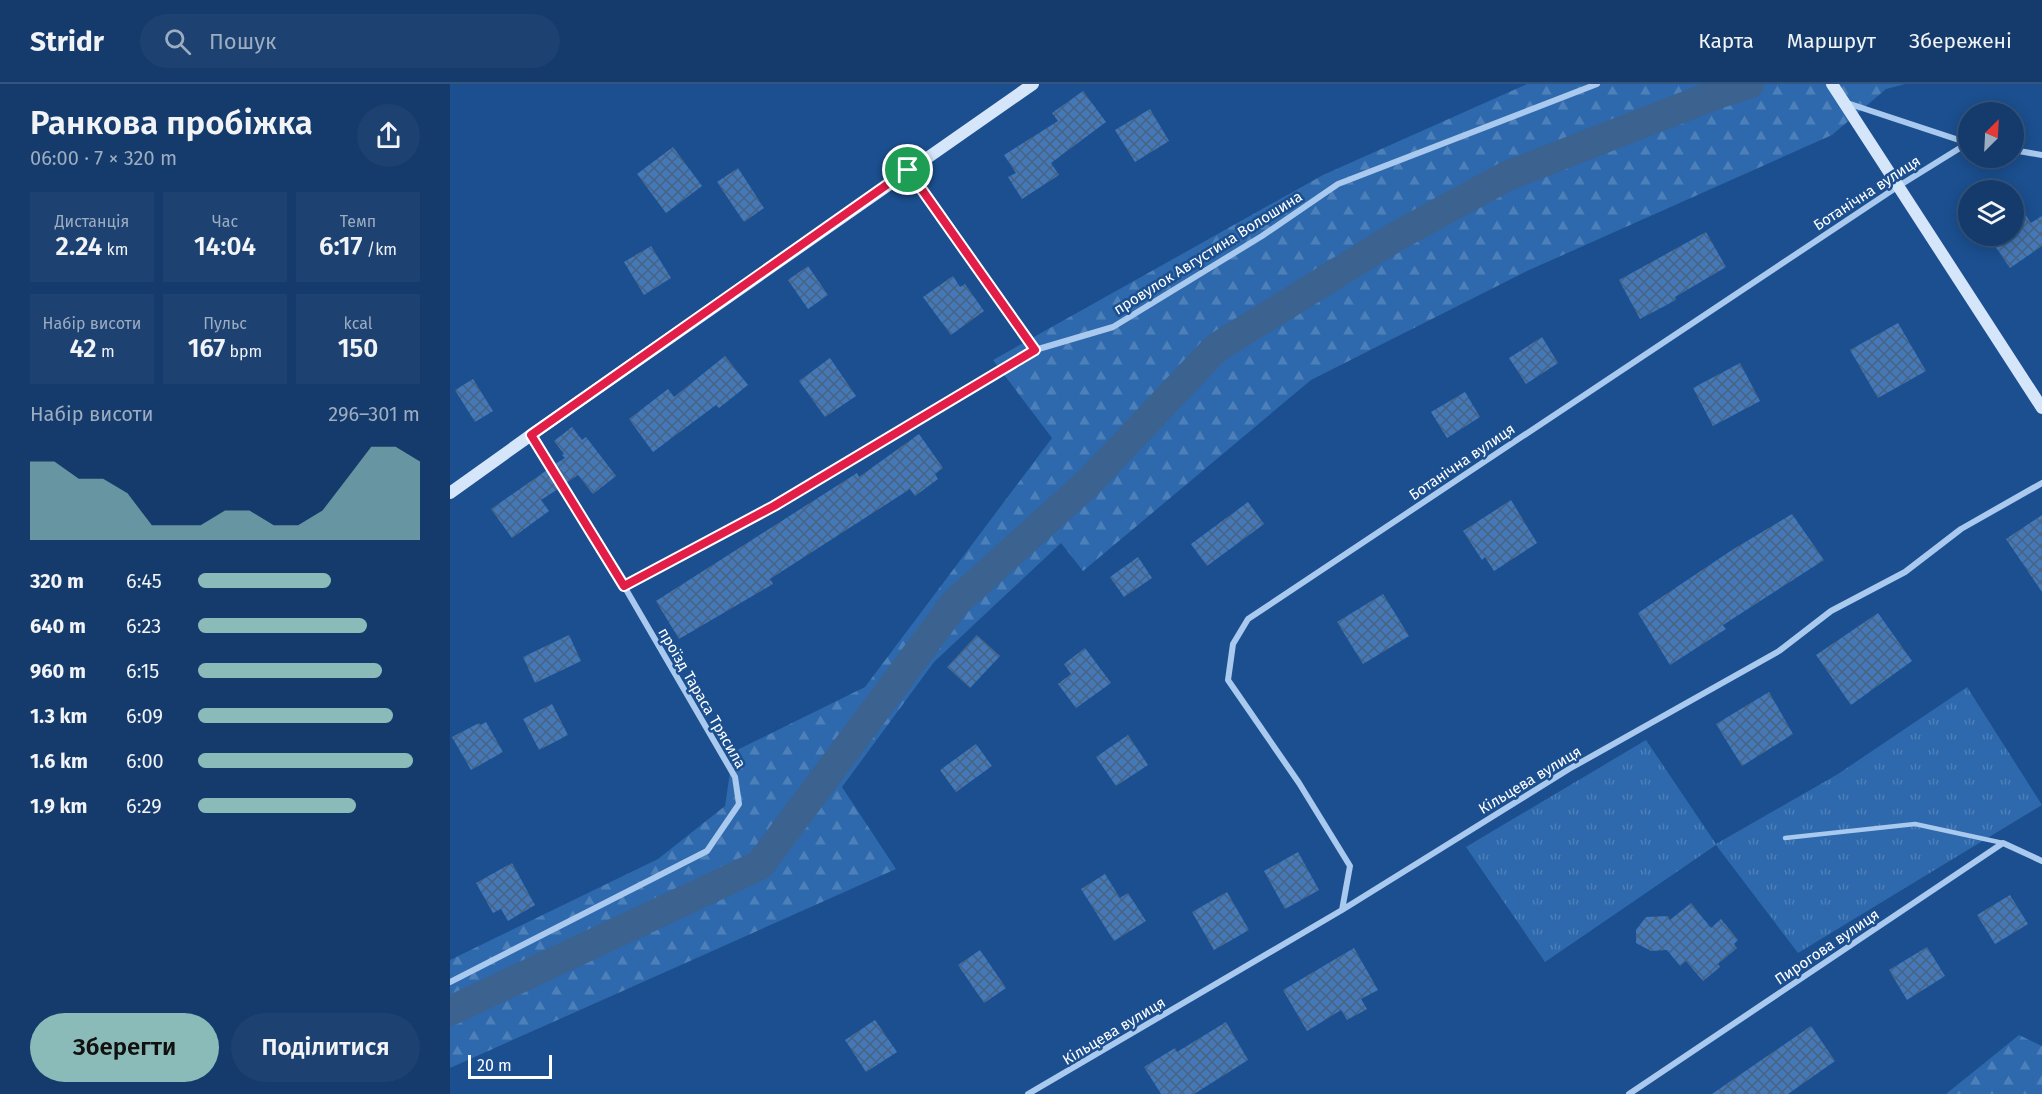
<!DOCTYPE html>
<html lang="uk">
<head>
<meta charset="utf-8">
<style>
  body { margin:0; font-family:"Fira Sans",sans-serif; background:#1d4271; color:#f1f3f6; height:100vh; display:flex; flex-direction:column; font-size:22px; white-space:nowrap }
  * { box-sizing:border-box; margin:0 }
  p { font-size:20px; color:#9dadc1 }
  .icon { flex:none; width:33px; height:33px; fill:none; stroke:currentColor; stroke-width:2; stroke-linecap:round; stroke-linejoin:round }
  .map { position:relative; flex:1; overflow:hidden }
  .sheet { display:flex; flex-direction:column; background:#143b6b; width:450px }
  .sheet>* { flex:none }
  .needle { width:39px; rotate:24deg }
  .fabs { position:absolute; left:1508px; top:18px; display:grid; gap:12px }
  .fabs a { display:grid; place-items:center; width:66px; height:66px; border-radius:50%; background:#143b6b; box-shadow:0 3px 15px #0003,0 0 0 2px #33557e; font-size:30px }
  .scale { position:absolute; left:18px; bottom:15px; width:84px; box-sizing:border-box; padding-left:6px; border:3px solid #fff; border-top:0; font-size:16px; line-height:21px; white-space:nowrap; color:#fff; -webkit-text-stroke:4px #1b4f8f; paint-order:stroke }
  .pin { position:absolute; display:grid; place-items:center; width:51px; height:51px; color:#fff; margin:-26px; border:3px solid #fff; border-radius:50%; box-shadow:0 2px 6px #0007 }
  .round { display:grid; place-items:center; flex:none; width:63px; height:63px; border-radius:32px; background:#1d4271 }
  .headline { display:flex; align-items:center; justify-content:space-between; height:102px; padding:0 30px }
  h1 { font-size:33px; font-weight:600; line-height:45px }
  .figures { display:grid; grid-template-columns:repeat(3,1fr); gap:9px; height:102px; padding:6px 30px }
  .figures div { display:grid; align-content:center; border-radius:0px; background:#1d4271; text-align:center }
  .figures b { font-size:26px; font-weight:600 }
  .figures small { font-size:16px; font-weight:400 }
  .figures p { font-size:16px }
  .chart { height:168px; padding:12px 30px }
  .chart p { display:flex; justify-content:space-between }
  .chart svg { width:100%; height:108px; margin-top:6px; fill:#8bbbb9; opacity:.7 }
  .cta { display:flex; gap:12px; margin-top:auto; padding:12px 30px }
  .cta a { flex:1; height:69px; border-radius:36px; background:#8bbbb9; color:#111; font-size:24px; font-weight:600; line-height:69px; text-align:center }
  .cta a+a { background:#1d4271; color:#f1f3f6 }
  ul { padding:0 30px; list-style:none; font-size:20px }
  li { display:grid; grid-template-columns:96px 72px 1fr; align-items:center; height:45px }
  li i { height:15px; border-radius:8px; background:#8bbbb9 }
  header { display:flex; align-items:center; gap:36px; box-sizing:border-box; height:84px; padding:0 30px; background:#143b6b; border-bottom:2px solid #33557e }
  header strong { font-size:28px }
  nav { display:flex; gap:33px; margin-inline-start:auto; font-size:21px }
  .search { width:420px; height:54px; background:#1d4271; display:flex; align-items:center; gap:15px; box-sizing:border-box; padding:0 21px; border-radius:33px; color:#9dadc1; font-size:22px }
  main { display:flex; flex:1; min-height:0 }
  .map>svg:first-child { display:block }
</style>
</head>
<body>
<header>
<strong>Stridr</strong>
<div class="search"><svg class="icon" aria-label="search" viewBox="0 0 24 24"><circle cx="10" cy="10" r="6"/><path d="M15 15l6 6"/></svg>Пошук</div>
<nav><a>Карта</a><a>Маршрут</a><a>Збережені</a></nav>
</header>
<main>
<section class="sheet">
<div class="headline"><div><h1>Ранкова пробіжка</h1><p>06:00 · 7 × 320 m</p></div><a class="round"><svg class="icon" aria-label="share" viewBox="0 0 24 24"><path d="M12 15V3M7 8l5-5 5 5M5 13v7h14v-7"/></svg></a></div>
<div class="figures">
<div><p>Дистанція</p><b>2.24<small> km</small></b></div>
<div><p>Час</p><b>14:04</b></div>
<div><p>Темп</p><b>6:17<small> /km</small></b></div>
</div>
<div class="figures">
<div><p>Набір висоти</p><b>42<small> m</small></b></div>
<div><p>Пульс</p><b>167<small> bpm</small></b></div>
<div><p>kcal</p><b>150</b></div>
</div>
<div class="chart"><p><span>Набір висоти</span>296–301 m</p>
<svg viewBox="0 0 160 44" preserveAspectRatio="none"><path d="M0 44V12L10 12L20 19L30 19L40 25L50 38L60 38L70 38L80 32L90 32L100 38L110 38L120 32L130 19L140 6L150 6L160 12V44z"/></svg>
</div>
<ul>
<li><b>320 m</b>6:45<i style="width:60%"></i></li>
<li><b>640 m</b>6:23<i style="width:76%"></i></li>
<li><b>960 m</b>6:15<i style="width:83%"></i></li>
<li><b>1.3 km</b>6:09<i style="width:88%"></i></li>
<li><b>1.6 km</b>6:00<i style="width:97%"></i></li>
<li><b>1.9 km</b>6:29<i style="width:71%"></i></li>
</ul>
<div class="cta"><a>Зберегти</a><a>Поділитися</a></div>
</section>
<div class="map">
<svg width="1592" height="1010" viewBox="0 0 1592 1010">
  <defs>
    <pattern id="grass-tufts" width="24" height="20" patternUnits="userSpaceOnUse" patternTransform="scale(1.5)"><rect width="24" height="20" fill="#2e69ad"/><path d="M3 7l-1-3M5 7V3M7 7l1-3M15 17l-1-3M17 17v-4M19 17l1-3" fill="none" stroke="#4d80b9"/></pattern>
    <pattern id="forest-firs" width="22" height="20" patternUnits="userSpaceOnUse" patternTransform="scale(1.5)"><rect width="22" height="20" fill="#2e69ad"/><path d="M5 1l3.5 6h-7zM16 11l3.5 6h-7z" fill="#4d80b9"/></pattern>
    <pattern id="building-cross-hatch" width="8" height="8" patternUnits="userSpaceOnUse" patternTransform="scale(1.5)"><rect width="8" height="8" fill="#4478b7"/><path d="M0 0l8 8M0 8l8-8" fill="none" stroke="#486282"/></pattern>
  </defs>
  <rect width="100%" height="100%" fill="#1b4f8f"/>
  <path fill="url(#grass-tufts)" d="M 1517,603 L 1592,721 L 1348,869 L 1266,761 L 1095,878 L 1016,763 L 1196,656 L 1266,760 L 1388,690 Z"/>
  <path fill="url(#forest-firs)" d="M 1077,0 L 1455,0 L 1436,5 L 1382,51 L 1077,187 L 861,296 L 633,487 L 611,459 L 484,578 L 392,703 L 446,785 L 0,984 L 0,876 L 208,775 L 275,722 L 283,668 L 415,603 L 602,354 L 543,276 L 873,91 Z
    M 1569,951 L 1592,962 L 1592,1010 L 1496,1010 Z"/>
  <g fill="none" stroke-linecap="round" stroke-linejoin="round">
    <path stroke="#3c6290" stroke-width="30" d="M 0,927 L 310,781 L 505,519 L 640,397 L 766,264 L 947,152 L 1057,92 L 1267,10 L 1299,0"/>
  </g>
  <path fill="url(#building-cross-hatch)" d="M 633,7 L 656,38 L 601,79 L 609,91 L 572,115 L 558,93 L 566,89 L 554,71 L 608,37 L 602,29 Z
    M 700,25 L 719,57 L 685,78 L 665,46 Z
    M 223,63 L 252,102 L 216,129 L 187,90 Z
    M 288,84 L 314,124 L 294,138 L 267,98 Z
    M 1563,112 L 1581,139 L 1592,132 L 1592,162 L 1560,184 L 1538,152 L 1563,152 Z
    M 1256,148 L 1276,183 L 1225,213 L 1226,216 L 1190,235 L 1169,196 Z
    M 201,162 L 221,194 L 194,211 L 174,178 Z
    M 358,182 L 378,211 L 358,225 L 338,196 Z
    M 503,192 L 510,203 L 515,200 L 534,227 L 501,251 L 473,213 Z
    M 1448,239 L 1476,287 L 1428,314 L 1400,266 Z
    M 1092,253 L 1108,279 L 1076,300 L 1059,274 Z
    M 275,272 L 298,301 L 269,324 L 266,321 L 203,368 L 179,335 L 218,305 L 224,313 Z
    M 380,274 L 406,312 L 375,333 L 349,297 Z
    M 1290,279 L 1310,317 L 1263,342 L 1243,304 Z
    M 23,295 L 43,327 L 25,338 L 5,306 Z
    M 1015,308 L 1030,333 L 997,354 L 981,328 Z
    M 122,343 L 132,356 L 136,353 L 166,392 L 143,410 L 128,391 L 116,399 L 105,380 L 115,374 L 112,371 L 114,370 L 104,357 Z
    M 469,350 L 493,384 L 485,390 L 488,395 L 465,412 L 460,405 L 320,495 L 323,500 L 229,555 L 206,517 L 407,389 L 409,393 Z
    M 97,386 L 108,405 L 91,416 L 99,427 L 62,454 L 41,425 Z
    M 1061,416 L 1087,459 L 1044,487 L 1035,473 L 1032,476 L 1013,447 Z
    M 798,418 L 814,440 L 757,482 L 741,460 Z
    M 1342,430 L 1374,476 L 1273,541 L 1276,545 L 1220,581 L 1188,529 L 1282,466 Z
    M 1592,431 L 1592,508 L 1556,455 Z
    M 688,473 L 702,494 L 674,513 L 660,493 Z
    M 933,510 L 959,552 L 913,580 L 887,538 Z
    M 1428,529 L 1462,577 L 1401,621 L 1366,571 Z
    M 119,551 L 131,577 L 85,599 L 73,573 Z
    M 527,551 L 550,572 L 520,604 L 497,583 Z
    M 635,564 L 661,599 L 626,624 L 608,600 L 621,590 L 614,580 Z
    M 1319,608 L 1343,650 L 1292,682 L 1266,640 Z
    M 102,620 L 118,651 L 89,666 L 73,635 Z
    M 36,638 L 53,668 L 21,686 L 2,653 L 29,639 L 30,641 Z
    M 678,651 L 698,681 L 666,702 L 646,673 Z
    M 526,660 L 542,682 L 506,708 L 490,686 Z
    M 848,768 L 869,806 L 835,825 L 814,787 Z
    M 62,779 L 85,821 L 58,837 L 51,825 L 43,829 L 26,799 Z
    M 655,790 L 670,814 L 678,809 L 696,837 L 664,857 L 631,805 Z
    M 777,808 L 799,846 L 764,866 L 742,828 Z
    M 1560,811 L 1578,840 L 1545,860 L 1527,831 Z
    M 1241,819 L 1261,844 L 1271,835 L 1288,856 L 1284,860 L 1287,864 L 1268,880 L 1270,883 L 1253,897 L 1236,877 L 1230,882 L 1217,866 L 1201,867 L 1186,859 L 1186,846 L 1196,833 L 1218,832 L 1220,836 Z
    M 1477,863 L 1495,892 L 1457,916 L 1439,886 Z
    M 904,864 L 928,906 L 911,915 L 917,925 L 897,936 L 891,926 L 857,947 L 833,906 Z
    M 530,866 L 556,904 L 534,919 L 508,881 Z
    M 425,936 L 447,968 L 416,988 L 395,956 Z
    M 776,938 L 798,976 L 744,1010 L 711,1010 L 694,983 L 725,964 L 727,968 Z
    M 1361,942 L 1385,977 L 1338,1010 L 1262,1010 Z"/>
  <g fill="none" stroke-linecap="round" stroke-linejoin="round">
    <path stroke="#a9c9ee" stroke-width="4.5" d="M 1335,754 L 1465,740 L 1553,759"/>
    <path stroke="#a9c9ee" stroke-width="6" d="M 1397,19 L 1518,59
      M 1563,66 L 1592,71
      M 458,86 L 585,266
      M 174,502 L 324,422 L 585,266 L 663,243 L 812,152 L 888,100 L 1147,0
      M 892,826 L 900,782 L 849,699 L 778,596 L 783,560 L 798,535 L 1447,103 L 1518,59
      M 0,898 L 257,767 L 289,720 L 285,693 L 174,502 L 81,351
      M 578,1010 L 892,826 L 1119,685 L 1329,567 L 1381,527 L 1455,488 L 1511,445 L 1592,399
      M 1179,1010 L 1553,759 L 1592,777"/>
    <path stroke="#d6e6fa" stroke-width="12" d="M 1382,0 L 1592,324
      M 0,409 L 81,351 L 583,0"/>
  </g>
  <g fill="none" stroke-linecap="round" stroke-linejoin="round">
    <g stroke="#fff" stroke-width="12">
      <path id="route" d="M 458,86 L 585,266 L 324,422 L 174,502 L 81,351 Z"/>
    </g>
    <use href="#route" stroke="#e11d48" stroke-width="8"/>
  </g>
  <g text-anchor="middle" dominant-baseline="central" stroke-width="5" stroke-linejoin="round" paint-order="stroke">
    <g font-size="15" fill="#fff" stroke="#1b4f8f">
      <text transform="translate(1417 109) rotate(-33)">Ботанічна вулиця</text>
      <text transform="translate(758 169) rotate(-32)">провулок Августина Волошина</text>
      <text transform="translate(1012 378) rotate(-34)">Ботанічна вулиця</text>
      <text transform="translate(252 614) rotate(60)">проїзд Тараса Трясила</text>
      <text transform="translate(1080 696) rotate(-31)">Кільцева вулиця</text>
      <text transform="translate(1377 863) rotate(-34)">Пирогова вулиця</text>
      <text transform="translate(664 947) rotate(-31)">Кільцева вулиця</text>
    </g>
  </g>
</svg>
<div class="fabs">
<a><svg class="needle" viewBox="-14 -14 28 28"><path d="M0-13l5 13h-10z" fill="#e53935"/><path d="M0 13l5-13h-10z" fill="#9dadc1"/></svg></a>
<a><svg class="icon" aria-label="layers" viewBox="0 0 24 24"><path d="M12 4l9 5-9 5-9-5zM3 14l9 5 9-5"/></svg></a>
</div>
<div class="scale">20 m</div>
<div class="pin" style="left:458px;top:86px;background:#1e9e55"><svg class="icon" aria-label="arrive" viewBox="0 0 24 24"><path d="M6 21V4h12l-3 4 3 4H6"/></svg></div>
</div>
</main>
</body>
</html>
